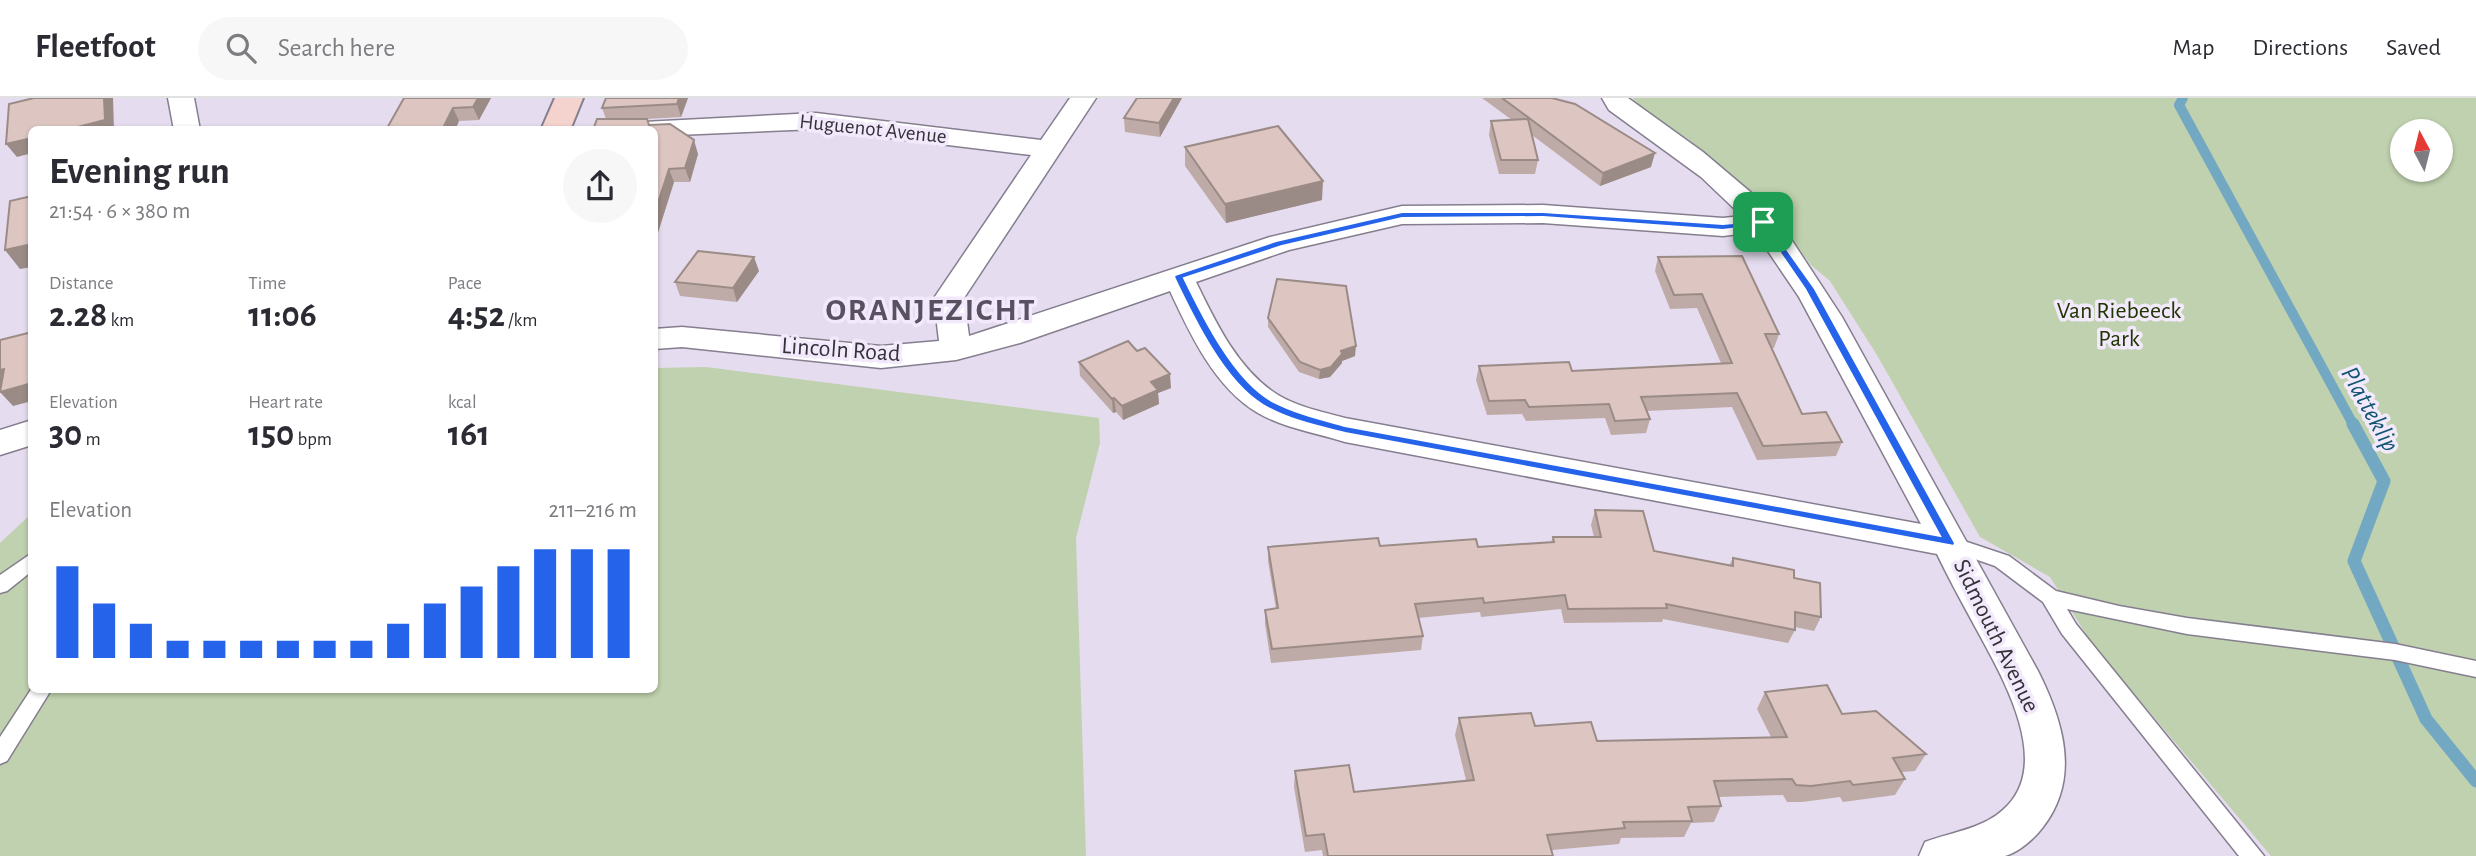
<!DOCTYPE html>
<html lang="en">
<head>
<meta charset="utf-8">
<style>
  body { margin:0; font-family:"Alegreya Sans",sans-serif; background:#f7f7f7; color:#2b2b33; height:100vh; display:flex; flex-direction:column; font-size:26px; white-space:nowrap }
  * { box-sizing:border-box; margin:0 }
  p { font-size:23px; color:#7c7c81 }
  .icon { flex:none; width:38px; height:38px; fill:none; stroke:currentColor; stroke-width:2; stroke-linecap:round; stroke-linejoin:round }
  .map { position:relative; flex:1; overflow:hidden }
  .sheet { position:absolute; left:28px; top:28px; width:630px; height:567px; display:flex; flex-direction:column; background:#fff; border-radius:10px; box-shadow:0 2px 5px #0004 }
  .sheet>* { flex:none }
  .needle { width:46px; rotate:353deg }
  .buttons { position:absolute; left:2390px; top:21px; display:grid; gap:14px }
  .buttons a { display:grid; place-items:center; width:63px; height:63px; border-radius:50%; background:#fff; box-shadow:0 2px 5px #0004; font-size:35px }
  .pin { position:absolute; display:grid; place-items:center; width:60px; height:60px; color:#fff; margin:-30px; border-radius:14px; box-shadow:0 4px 10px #0006 }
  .round { display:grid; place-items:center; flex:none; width:74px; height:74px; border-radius:37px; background:#f7f7f7 }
  .headline { display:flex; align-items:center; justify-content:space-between; height:119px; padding:0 21px }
  h1 { font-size:38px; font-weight:600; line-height:52px }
  .stats { display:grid; grid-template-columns:repeat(3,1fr); gap:10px; height:119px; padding:7px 21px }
  .stats div { display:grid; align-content:center }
  .stats b { font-size:35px; font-weight:600 }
  .stats small { font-size:19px; font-weight:400 }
  .stats p { font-size:19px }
  .chart { height:196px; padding:14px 21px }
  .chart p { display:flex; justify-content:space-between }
  .chart svg { width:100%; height:126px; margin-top:7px; stroke:#2563eb; stroke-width:6 }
  header { display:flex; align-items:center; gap:42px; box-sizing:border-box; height:98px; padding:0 35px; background:#fff; border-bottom:2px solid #e1e1e2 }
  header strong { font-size:33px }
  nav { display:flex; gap:38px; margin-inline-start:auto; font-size:24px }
  .search { width:490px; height:63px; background:#f7f7f7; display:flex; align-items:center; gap:18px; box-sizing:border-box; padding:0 24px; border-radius:38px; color:#7c7c81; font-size:26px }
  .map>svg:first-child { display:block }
</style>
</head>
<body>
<header>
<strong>Fleetfoot</strong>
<div class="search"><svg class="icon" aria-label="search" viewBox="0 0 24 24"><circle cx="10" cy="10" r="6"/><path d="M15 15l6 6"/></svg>Search here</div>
<nav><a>Map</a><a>Directions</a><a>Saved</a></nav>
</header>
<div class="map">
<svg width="2476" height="758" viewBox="0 0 2476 758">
  <rect width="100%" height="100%" fill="#e5dcef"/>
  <path fill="#bfd1ae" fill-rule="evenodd" d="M 1633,0 L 2476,0 L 2476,758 L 2271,758 L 2093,547 L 2050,479 L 1980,439 L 1877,257 L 1830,183 L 1811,167 L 1764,106 L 1688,41 L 1638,9 ZM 2403,33 L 2441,33 L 2441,72 L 2403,72 Z
    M 706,269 L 1099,320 L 1100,345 L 1076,440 L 1086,758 L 0,758 L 0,445 L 31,416 L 32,592 L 654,592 L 655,270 Z"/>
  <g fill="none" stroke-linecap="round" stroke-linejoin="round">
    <path stroke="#73a8c3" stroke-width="10" d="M 2183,0 L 2179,7 L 2354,328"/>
    <path stroke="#73a8c3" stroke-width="13" d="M 2353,326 L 2384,383 L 2354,463 L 2426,621 L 2476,683"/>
    <g stroke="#857e8f" stroke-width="3">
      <path id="lane" d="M 1949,438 L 2009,458 L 2056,493 L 2119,508 L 2187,520 L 2395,546 L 2476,563 L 2476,579 L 2395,562 L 2187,536 L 2067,511 L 2076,526 L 2264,758 L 2239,758 L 2062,536 L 2043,504 L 1995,468 L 1943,450 L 1940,445 L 1943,440 Z
        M 32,455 L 32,473 L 7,493 L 0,495 L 0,477 Z
        M 32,590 L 51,592 L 7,663 L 0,666 L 0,639 Z"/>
    </g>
    <g stroke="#857e8f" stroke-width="3">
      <path id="street" d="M 168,0 L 194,0 L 200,32 L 174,32 Z
        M 1070,0 L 1096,0 L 964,200 L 969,238 L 1270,139 L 1402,108 L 1543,107 L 1723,120 L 1742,118 L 1701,79 L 1609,12 L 1602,0 L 1628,0 L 1703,54 L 1755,98 L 1787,135 L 1842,219 L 2038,573 C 2063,623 2081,680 2043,729 C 2034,741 2019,754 2005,758 C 1987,758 1940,758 1919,758 L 1925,744 C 1954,733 1986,731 2008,707 C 2053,659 1997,570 1972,523 C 1960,501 1948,479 1937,456 L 1345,344 C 1316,335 1284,330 1258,315 C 1215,290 1190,236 1170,193 L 1020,245 L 956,262 L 881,270 L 682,249 L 654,251 L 654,231 L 682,229 L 881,248 L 939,243 L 934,200 L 1031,57 L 816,31 L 654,38 L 654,32 L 601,32 L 605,26 L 816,15 L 1041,42 ZM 1543,125 L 1723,138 L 1755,134 L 1799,199 L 1921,426 L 1345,320 C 1323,314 1298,309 1278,297 C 1238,272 1216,225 1196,184 L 1289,152 L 1402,126 Z
        M 32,322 L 32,347 L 0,357 L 0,332 Z"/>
    </g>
    <g stroke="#857e8f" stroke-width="4">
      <path id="secondary" d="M 555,0 L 583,0 L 570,32 L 541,32 Z"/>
    </g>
    <use href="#lane" fill="#fff" fill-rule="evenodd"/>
    <use href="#street" fill="#fff" fill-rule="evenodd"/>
    <use href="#secondary" fill="#f4d2cd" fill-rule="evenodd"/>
  </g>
  <path fill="#beaaa6" d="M 404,0 L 491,0 L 479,22 L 459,23 L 455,32 L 386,32 Z
    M 606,0 L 688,0 L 681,19 L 647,21 L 649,27 L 698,56 L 690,84 L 674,84 L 654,147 L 654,32 L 606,21 L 602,10 Z
    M 1137,0 L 1182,0 L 1160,39 L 1125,34 L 1124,20 Z
    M 1482,0 L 1552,0 L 1651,69 L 1600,88 L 1532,37 L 1538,62 L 1535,76 L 1499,76 L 1489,37 L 1491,23 L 1512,22 Z
    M 1185,49 L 1322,102 L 1226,125 L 1185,68 Z
    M 1658,159 L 1779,236 L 1774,250 L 1771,250 L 1802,316 L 1842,344 L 1836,358 L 1757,362 L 1732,309 L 1647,313 L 1650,321 L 1646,335 L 1611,337 L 1605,320 L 1526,323 L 1522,316 L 1487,317 L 1476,282 L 1479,268 L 1572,273 L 1721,265 L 1697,210 L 1670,211 L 1655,173 Z
    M 759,173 L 737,204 L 680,198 L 675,184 Z
    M 1268,220 L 1355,258 L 1342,263 L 1342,265 L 1330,279 L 1319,281 L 1299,274 L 1268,229 Z
    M 1079,264 L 1171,290 L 1158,295 L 1159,306 L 1123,322 L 1116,314 L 1113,315 L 1080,278 Z
    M 1595,412 L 1654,453 L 1729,468 L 1733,460 L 1794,480 L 1821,519 L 1814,533 L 1795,529 L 1795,532 L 1788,545 L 1663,521 L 1662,524 L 1564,525 L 1561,511 L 1481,519 L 1480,514 L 1418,520 L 1423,538 L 1421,552 L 1271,565 L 1265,526 L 1265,512 L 1276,511 L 1268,463 L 1268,449 L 1380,448 L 1478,449 L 1551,444 L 1553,439 L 1594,439 L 1591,427 Z
    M 1765,594 L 1842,616 L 1926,656 L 1915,673 L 1902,674 L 1905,681 L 1895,697 L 1843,704 L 1840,699 L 1802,704 L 1787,704 L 1783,697 L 1719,699 L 1721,708 L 1714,724 L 1691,725 L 1684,739 L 1621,740 L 1619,746 L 1552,752 L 1553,758 L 1323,758 L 1322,752 L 1305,754 L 1294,689 L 1295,673 L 1354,694 L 1466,682 L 1455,637 L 1459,620 L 1535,628 L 1597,643 L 1771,639 L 1757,611 Z"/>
  <path fill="#9b8b87" d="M 104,0 L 113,0 L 114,32 L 66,32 Z
    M 478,0 L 491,0 L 479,22 L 473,9 Z
    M 679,0 L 688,0 L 681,19 L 677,6 Z
    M 1174,0 L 1182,0 L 1160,39 L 1159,25 Z
    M 453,10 L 459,23 L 455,32 L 442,32 Z
    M 32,40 L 32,55 L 17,59 L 6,46 Z
    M 694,42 L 698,56 L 690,84 L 685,70 Z
    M 1655,55 L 1651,69 L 1600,88 L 1603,75 Z
    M 669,71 L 674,84 L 654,147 L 654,117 Z
    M 1323,83 L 1322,102 L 1226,125 L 1225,106 Z
    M 32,146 L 32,169 L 20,171 L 5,152 Z
    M 754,159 L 759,173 L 737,204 L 733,190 Z
    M 1356,248 L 1355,258 L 1342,263 L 1342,265 L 1330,279 L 1319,281 L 1320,272 L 1341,253 Z
    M 4,271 L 16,285 L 0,289 L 0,272 Z
    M 1170,276 L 1171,290 L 1158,295 L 1159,306 L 1123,322 L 1122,308 L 1151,284 Z
    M 32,285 L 32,303 L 13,308 L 0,294 Z
    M 1114,300 L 1116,314 L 1113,315 L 1112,301 Z"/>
  <path fill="#ddc6c1" stroke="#9b8b87" stroke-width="2" d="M 34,0 L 104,0 L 105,22 L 66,32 L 32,32 L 32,40 L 6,46 L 9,6 Z
    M 404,0 L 478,0 L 473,9 L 453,10 L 442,32 L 386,32 Z
    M 606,0 L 679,0 L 677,6 L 602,10 Z
    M 1137,0 L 1174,0 L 1159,25 L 1124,20 Z
    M 1502,0 L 1552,0 L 1575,6 L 1655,55 L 1603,75 Z
    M 597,21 L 647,21 L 649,27 L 670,26 L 694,42 L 685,70 L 669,71 L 654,117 L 654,32 L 593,32 Z
    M 1528,21 L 1538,62 L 1501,62 L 1491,23 Z
    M 1278,28 L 1323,83 L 1225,106 L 1185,49 Z
    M 32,98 L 32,146 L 5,152 L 10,103 Z
    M 698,153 L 754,159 L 733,190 L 675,184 Z
    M 1742,158 L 1779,236 L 1765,236 L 1802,316 L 1826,314 L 1842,344 L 1763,348 L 1737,295 L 1641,299 L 1650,321 L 1615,323 L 1609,306 L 1529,309 L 1525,302 L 1489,303 L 1479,268 L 1569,264 L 1572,273 L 1732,265 L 1702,196 L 1674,197 L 1658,159 Z
    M 1277,181 L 1346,188 L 1356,248 L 1341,253 L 1342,256 L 1331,269 L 1320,272 L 1300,264 L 1268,220 Z
    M 32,234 L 32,285 L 0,294 L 4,271 L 0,272 L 0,242 Z
    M 1128,243 L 1137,253 L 1145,250 L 1170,276 L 1151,284 L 1158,292 L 1122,308 L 1114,300 L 1112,301 L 1079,264 Z
    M 1595,412 L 1643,413 L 1654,453 L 1733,468 L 1733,460 L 1794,472 L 1794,480 L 1820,485 L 1821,519 L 1795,514 L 1795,532 L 1666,506 L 1667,510 L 1568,511 L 1565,497 L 1484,505 L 1483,500 L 1415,506 L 1423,538 L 1272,551 L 1265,512 L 1278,510 L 1268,449 L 1378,440 L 1380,448 L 1476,441 L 1478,449 L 1554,444 L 1553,439 L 1601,439 Z
    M 1827,587 L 1842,616 L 1876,613 L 1926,656 L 1893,660 L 1905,681 L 1853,687 L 1850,683 L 1811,688 L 1796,687 L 1792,681 L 1714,683 L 1721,708 L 1688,709 L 1692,723 L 1623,724 L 1625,730 L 1547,737 L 1553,758 L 1328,758 L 1324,736 L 1306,738 L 1295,673 L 1349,667 L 1354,694 L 1474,682 L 1459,620 L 1531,615 L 1535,628 L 1591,624 L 1597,643 L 1787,639 L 1765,594 Z"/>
  <path fill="#2563eb" stroke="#fff" stroke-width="2" fill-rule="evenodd" d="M 1402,114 L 1543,114 L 1723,126 L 1766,122 L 1815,191 L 1955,445 L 1954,448 L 1345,335 C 1317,328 1288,322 1263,307 C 1224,284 1193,219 1174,179 L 1175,177 L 1276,143 ZM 1543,119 L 1723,132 L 1761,127 L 1805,191 L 1940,438 L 1345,328 C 1320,321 1295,315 1272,303 C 1234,282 1203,219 1184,180 L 1282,148 L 1402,120 Z"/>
  <g text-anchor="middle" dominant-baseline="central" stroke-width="7" stroke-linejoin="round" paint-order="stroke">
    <g font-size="21" fill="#343138" stroke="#f2e9fc">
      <text transform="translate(873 31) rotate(6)">Huguenot Avenue</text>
    </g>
    <g font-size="24" fill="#213502" stroke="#f2e9fc">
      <text x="2119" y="213">Van Riebeeck<tspan x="2119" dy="28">Park</tspan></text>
    </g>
    <g font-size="24" fill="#343138" stroke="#f2e9fc">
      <text transform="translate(841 252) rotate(4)">Lincoln Road</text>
      <text transform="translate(1996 538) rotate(64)">Sidmouth Avenue</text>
    </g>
    <g font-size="26" font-style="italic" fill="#125672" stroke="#f2e9fc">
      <text transform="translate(2370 311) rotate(61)">Platteklip</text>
    </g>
    <g font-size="32" font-weight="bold" letter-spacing="2" fill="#585161" stroke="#f2e9fc">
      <text x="931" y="212">ORANJEZICHT</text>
    </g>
  </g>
</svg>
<div class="buttons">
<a><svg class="needle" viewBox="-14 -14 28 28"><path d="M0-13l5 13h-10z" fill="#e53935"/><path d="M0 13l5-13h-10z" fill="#7c7c81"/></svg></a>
</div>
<div class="pin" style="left:1763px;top:124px;background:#1e9e55"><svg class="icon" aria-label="arrive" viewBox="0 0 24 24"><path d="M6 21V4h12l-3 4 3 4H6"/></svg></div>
<section class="sheet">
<div class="headline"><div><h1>Evening run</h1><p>21:54 · 6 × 380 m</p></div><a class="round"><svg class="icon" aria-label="share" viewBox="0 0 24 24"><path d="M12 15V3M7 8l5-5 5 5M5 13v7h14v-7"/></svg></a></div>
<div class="stats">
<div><p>Distance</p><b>2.28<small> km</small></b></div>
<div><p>Time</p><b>11:06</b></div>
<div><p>Pace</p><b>4:52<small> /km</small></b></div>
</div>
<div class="stats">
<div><p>Elevation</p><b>30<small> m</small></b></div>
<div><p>Heart rate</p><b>150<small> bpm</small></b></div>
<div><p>kcal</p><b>161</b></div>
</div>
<div class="chart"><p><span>Elevation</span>211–216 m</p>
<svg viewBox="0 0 160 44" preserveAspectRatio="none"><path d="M5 44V12M15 44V25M25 44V32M35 44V38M45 44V38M55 44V38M65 44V38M75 44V38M85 44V38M95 44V32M105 44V25M115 44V19M125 44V12M135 44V6M145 44V6M155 44V6"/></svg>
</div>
</section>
</div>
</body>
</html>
